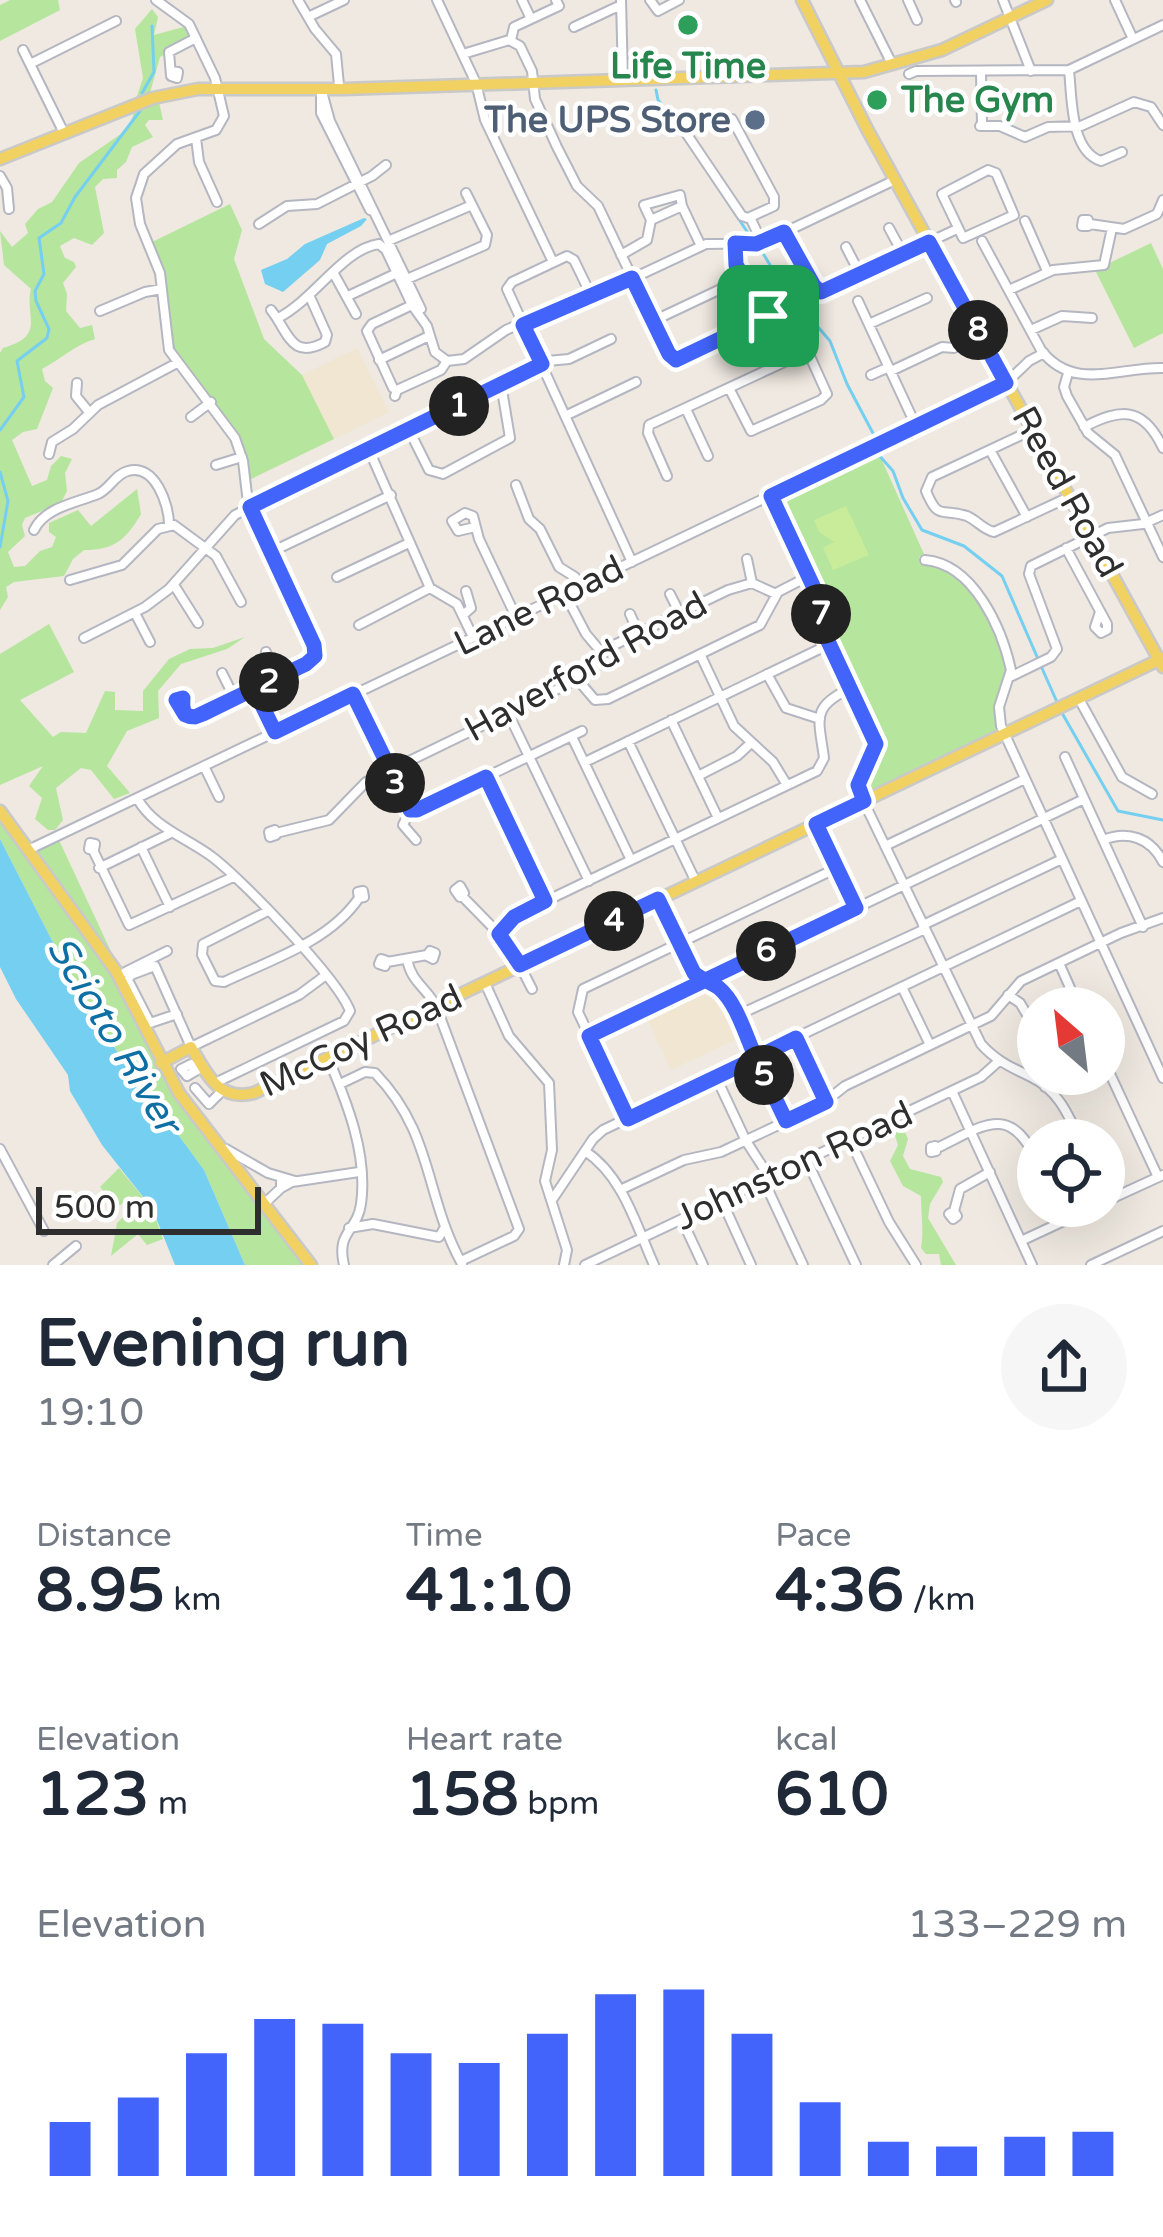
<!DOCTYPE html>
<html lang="en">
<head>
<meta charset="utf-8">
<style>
  body { margin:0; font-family:"Varela Round",sans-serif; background:#f6f6f7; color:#1f2937; height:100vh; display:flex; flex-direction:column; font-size:45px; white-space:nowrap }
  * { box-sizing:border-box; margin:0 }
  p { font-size:39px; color:#747a83 }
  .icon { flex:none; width:66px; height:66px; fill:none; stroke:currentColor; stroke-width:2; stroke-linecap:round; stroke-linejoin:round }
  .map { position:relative; height:1265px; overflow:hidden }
  .sheet { display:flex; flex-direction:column; background:#fff; flex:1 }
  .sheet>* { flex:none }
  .needle { width:78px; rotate:332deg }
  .buttons { position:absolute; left:1017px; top:987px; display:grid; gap:24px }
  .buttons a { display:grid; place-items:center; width:108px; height:108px; border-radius:50%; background:#fff; box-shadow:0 12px 48px #0002; font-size:60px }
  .scale { position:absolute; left:36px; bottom:30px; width:225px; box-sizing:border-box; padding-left:12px; border:6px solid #2e2e2e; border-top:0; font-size:33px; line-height:42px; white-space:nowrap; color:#2e2e2e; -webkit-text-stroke:9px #fff; paint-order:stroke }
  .pin { position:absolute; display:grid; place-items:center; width:102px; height:102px; color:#fff; margin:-51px; border-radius:24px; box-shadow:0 6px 18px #0006 }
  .km { position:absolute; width:60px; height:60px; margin:-30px; border-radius:50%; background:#222; color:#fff; font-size:33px; line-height:60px; text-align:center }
  .round { display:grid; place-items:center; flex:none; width:126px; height:126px; border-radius:63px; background:#f6f6f7 }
  .summary { display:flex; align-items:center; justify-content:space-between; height:204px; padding:0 36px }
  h1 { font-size:66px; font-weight:800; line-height:90px }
  .stats { display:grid; grid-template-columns:repeat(3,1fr); gap:18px; height:204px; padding:12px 36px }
  .stats div { display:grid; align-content:center }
  .stats b { font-size:60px; font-weight:800 }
  .stats small { font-size:33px; font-weight:400 }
  .stats p { font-size:33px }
  .chart { height:336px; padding:24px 36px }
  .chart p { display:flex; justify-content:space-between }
  .chart svg { width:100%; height:216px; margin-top:12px; stroke:#4264fb; stroke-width:6 }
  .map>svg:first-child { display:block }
</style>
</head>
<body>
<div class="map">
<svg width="1163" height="1265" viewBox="0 0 1163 1265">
  <rect width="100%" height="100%" fill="#efe9e1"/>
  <path fill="#f0e6d1" d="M 357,348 L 389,412 L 334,439 L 302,375 Z
    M 703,983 L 721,995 L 743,1036 L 671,1070 L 643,1011 Z"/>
  <path fill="#b6e59e" d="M 10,0 L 58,0 L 60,10 L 0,41 L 0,5 Z
    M 152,9 L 158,17 L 154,35 L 187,26 L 192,40 L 160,57 L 150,93 L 136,99 L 143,78 L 135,29 Z
    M 153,101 L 159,102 L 163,120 L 149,120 L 145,125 L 153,137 L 132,147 L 126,162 L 117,170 L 117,178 L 103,179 L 95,187 L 104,233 L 92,245 L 74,238 L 60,246 L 65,258 L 74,262 L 76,267 L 63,283 L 67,294 L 66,311 L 80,328 L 92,325 L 95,339 C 75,345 61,359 42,369 L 45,381 L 53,388 L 37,429 L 23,432 L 12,440 L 32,486 L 47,480 L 51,466 L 61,456 L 72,459 L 65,473 L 67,491 L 61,503 L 25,518 L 22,525 L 25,536 L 8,552 L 14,567 L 25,566 L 40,551 L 52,547 L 56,537 L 49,532 L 49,523 L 78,510 L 91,526 L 137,489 L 141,514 C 126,540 114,550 84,550 L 73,559 L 64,576 L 14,582 L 6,587 L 8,597 L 0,610 L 0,353 L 3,348 C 47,336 24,316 31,289 L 4,265 L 0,231 L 12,247 L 28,233 L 25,224 L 38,209 L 52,202 L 79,163 L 128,129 L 136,107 Z
    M 230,204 L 242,230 L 234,259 L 264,339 L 302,375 L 334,439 L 247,481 L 235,432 L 171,348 L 163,275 L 148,244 Z
    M 1151,243 L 1163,269 L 1163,333 L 1134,348 L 1095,270 Z
    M 876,447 L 924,554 L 919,557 L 920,564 L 934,563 L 981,597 L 1009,670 L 996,709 L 998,733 L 865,797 L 863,777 L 878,747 L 830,639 L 775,498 Z
    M 49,624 L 74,672 L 20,700 L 53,737 L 61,732 L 86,733 L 105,691 L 115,692 L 115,710 L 143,711 L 143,691 L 169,659 L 190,649 L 213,648 L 245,637 L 227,649 L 181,664 L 158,691 L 159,718 L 127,731 L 107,766 L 130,793 L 114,799 L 91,770 L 81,768 L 56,788 L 63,820 L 55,830 L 48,830 L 35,819 L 42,798 L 29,786 L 43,766 L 0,785 L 0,654 Z
    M 0,811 L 115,969 L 161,1063 L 311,1265 L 245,1265 L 204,1170 L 114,1047 L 62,960 L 0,839 Z
    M 58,838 L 114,958 L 112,960 L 42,865 L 38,848 Z
    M 899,1120 L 908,1139 L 903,1156 L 910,1169 L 941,1177 L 943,1182 L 930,1204 L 928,1218 L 956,1265 L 941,1265 L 939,1254 L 926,1254 L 921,1248 C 924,1232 921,1213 921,1196 L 903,1186 L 890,1161 L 898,1145 L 892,1126 Z
    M 119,1168 L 152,1208 L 163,1239 L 147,1245 L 138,1234 L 111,1256 L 117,1223 L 130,1210 L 124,1202 L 118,1207 L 100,1187 Z"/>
  <path fill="#c9ec9a" d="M 846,506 L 869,555 L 833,570 L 823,548 L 834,542 L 819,532 L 814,520 Z"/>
  <path fill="#75cff0" d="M 364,218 L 367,219 L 361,226 L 327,244 L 320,260 L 283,292 L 265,284 L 261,270 L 287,259 L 305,244 Z
    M 0,839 L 62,960 L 114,1047 L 204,1170 L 245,1265 L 175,1265 L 152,1208 L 102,1145 L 70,1091 L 68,1075 L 16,999 L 0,967 Z"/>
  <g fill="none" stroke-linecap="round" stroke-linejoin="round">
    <path stroke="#75cff0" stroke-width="3" d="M 656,90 L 658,100 L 673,120
      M 142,93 L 154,72 L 152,26
      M 677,126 L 752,239
      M 761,250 L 782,285 L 830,341 L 847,384 L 875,437
      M 0,430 L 24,397 L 17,361 L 47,338 L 49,329 L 36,301 L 35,291 L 44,274 L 39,238 L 61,223 L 75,197 L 140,111
      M 877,453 L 893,471 L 903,498 L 922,530 L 964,546 L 1002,576 L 1038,659
      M 0,472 L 8,501 L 0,547
      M 1041,666 L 1057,702
      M 1062,713 L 1118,811 L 1163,820"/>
    <g stroke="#b4b7c1" stroke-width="12">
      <path id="minor" d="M 156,0 L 189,24 L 215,78 L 224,116 L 216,130 L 177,144 L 144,174 L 136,198 L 140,224 L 160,273 L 169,350 L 235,438 L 243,461 L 248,503 L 316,649 L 309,663 L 195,717 L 185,715 L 181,704
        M 298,0 L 315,29 L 336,54 L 339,85
        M 437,0 L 476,83 L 485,120 L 553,262
        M 522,0 L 531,19
        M 621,0 L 623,79
        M 650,0 L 658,11 L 679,0
        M 860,0 L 890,60
        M 908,0 L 917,20
        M 955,0 L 956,2
        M 1003,0 L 1031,71
        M 1115,0 L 1133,39
        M 308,17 L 344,0
        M 574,27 L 621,5
        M 511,40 L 514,27 L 559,6 L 556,0
        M 23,50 L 64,133
        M 463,54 L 509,40 L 520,46 L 532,71 L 535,99 L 557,147 L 577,186 L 598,206 L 670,357 L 678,359 L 769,315
        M 30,64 L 116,21
        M 1069,70 C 1072,97 1070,151 1101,161 L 1122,152
        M 172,71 L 178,72 L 177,78 L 171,76 L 169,52 L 196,38
        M 981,72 L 982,126
        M 909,74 L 916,71 L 1069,70 L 1163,25
        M 321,88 L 330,121 L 421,309
        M 321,88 L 321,113 L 370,210
        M 693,117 L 732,119 L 774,197 L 774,206 L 748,218 L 742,216 L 686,133 L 686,122 Z
        M 980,126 L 1000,126 L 1025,137 L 1048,127 L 1081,126 L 1134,102 L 1151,107 L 1163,125
        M 196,138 L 199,162 L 217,202
        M 988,170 L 996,173 L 1014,215 L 963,238 L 942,194 Z
        M 0,176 L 7,188 L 9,209
        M 750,217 L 762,243
        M 651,220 L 644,205 L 680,195 L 682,206
        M 1088,220 L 1088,226 L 1082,226 L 1083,220 Z
        M 1025,221 L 1047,271
        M 259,224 L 287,206 L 317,204 L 372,176 L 386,165
        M 1090,224 L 1124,229 L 1157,214 L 1163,200
        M 889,228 L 903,254
        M 785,233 L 814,287 L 822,292 L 957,229
        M 388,241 L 472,205
        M 982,241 L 1041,350 C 1073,392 1118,367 1163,368
        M 846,247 L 860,274
        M 621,255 L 647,240 L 651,220 L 682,206 L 701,246
        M 334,274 L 356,314
        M 407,279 L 485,245 L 487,235 L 466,193
        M 1009,290 L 1053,270 L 1104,265 L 1112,228
        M 590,293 L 574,260 L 567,256 L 512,282 L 507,289 L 632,562
        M 348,296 L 397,273
        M 858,301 L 916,426
        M 271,310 C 288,331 291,361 325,342 L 327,335 L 310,297
        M 100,311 L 145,292 L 162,289
        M 278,318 C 315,299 343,249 379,244 L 386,250 L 412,305 L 427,326 L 435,352 L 447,361
        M 653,321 L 744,278
        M 869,324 L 927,298
        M 1031,330 L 1062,316 L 1092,318
        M 379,360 L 429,336
        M 447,361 L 464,359 L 506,330 L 590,293 L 612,288 L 706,244 L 762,243 L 895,180
        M 891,371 L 942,347 L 954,348
        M 1068,373 L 1064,387 L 1067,396 L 1088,433 L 1115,455 L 1163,557
        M 871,375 L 889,367
        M 77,383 L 76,396 L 89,412
        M 729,388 L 751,431 L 821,400 L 827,394 L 803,341 L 774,322 L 737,268 L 735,243
        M 397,390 L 393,388 L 367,331 L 372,324 L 412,305
        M 395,396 L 397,390 L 441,370 L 447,361
        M 686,409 L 708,456
        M 565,416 L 636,382
        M 191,417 L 211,402
        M 1084,427 C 1121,408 1143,406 1163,448
        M 408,428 L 429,470 L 443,474 L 510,438 L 501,384
        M 1032,430 L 932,477 L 926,491 C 939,522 941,507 967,516 C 978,521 982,529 994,532 L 1069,497
        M 369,450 L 430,588 L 457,604 L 473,637
        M 990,450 L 1027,517
        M 49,454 L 52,442 L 73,429 L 98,405 L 177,363
        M 216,465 L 242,457
        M 667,476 L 648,433 L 649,425 L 808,351
        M 516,485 L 529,519 L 540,529 L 559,567 L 575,577 L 581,586
        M 771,496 L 814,588 L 827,639 L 875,738 C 877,760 855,772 860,794 L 981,1044 C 996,1061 1011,1067 1031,1077 C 1058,1090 1068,1114 1080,1140
        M 475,527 L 458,531 L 452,521 L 465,513 L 473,516 L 479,539 L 516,617
        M 34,530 C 45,507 76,503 98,494 C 110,489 115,474 128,471 C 155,463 169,505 169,524
        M 1066,548 L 1107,624 L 1107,630 L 1101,633 L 1095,627 L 1100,612
        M 271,552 L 391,495
        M 747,559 L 752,583
        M 925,560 C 974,564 1002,629 1011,670 L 999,707 L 1001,726 L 1163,1078
        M 337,577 L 409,543
        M 70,580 L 122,565 L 158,529 L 174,525 L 216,556 L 241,602
        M 174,585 L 198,623
        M 565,594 L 586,634 L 602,653
        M 670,594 L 680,614
        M 135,613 L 150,642
        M 630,614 L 639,634
        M 463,615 L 471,608 L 466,591
        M 359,625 L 430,588
        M 84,638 L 145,607 L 169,589 L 235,515 L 547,361 L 569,359 L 611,339
        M 266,652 L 278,678
        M 700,654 L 734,726 L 773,762 L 787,785
        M 222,673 L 235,699
        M 767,674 L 786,708 L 820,719
        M 1012,676 L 1051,657 L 1057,649 L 1029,574 L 1031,566 L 1108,528 L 1143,524 L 1163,515
        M 577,679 L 595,700 L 608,699 L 760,625 L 778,592 L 809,576
        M 254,689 L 275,732
        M 353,695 L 410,810
        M 178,697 L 183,698 L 182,704 L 176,702 Z
        M 1079,699 L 1122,777 L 1152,794
        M 508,713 L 589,881
        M 671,720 L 718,818
        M 572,737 L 631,860
        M 628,741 L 696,882
        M 1065,757 L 1143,927
        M 585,762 L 830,644
        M 204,766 L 219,797
        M 698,776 L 737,756 L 751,743
        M 486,777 L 545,901
        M 137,798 C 153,827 185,837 211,856 C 241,878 338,979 350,1011 L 344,1021 L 215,1083
        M 410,810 L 417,810 L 582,731
        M 410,810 L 403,825 L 416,840
        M 816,824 L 856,908
        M 275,830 L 276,835 L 270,837 L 269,832 Z
        M 276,833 L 329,820 L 366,782 L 568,684 L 612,646 L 728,590 L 752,583 L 776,594
        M 1103,840 C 1128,830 1151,838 1163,862
        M 90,843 L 95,844 L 94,850 L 89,849 Z
        M 885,846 L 1025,779
        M 141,847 L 170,907
        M 28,850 L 1006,383 L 1029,361 L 1044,353
        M 93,850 L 129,925 L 233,877
        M 99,868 L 171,833
        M 460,886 L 464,893 L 460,897 L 455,890 Z
        M 363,891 L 364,897 L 359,898 L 358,892 Z
        M 462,896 L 509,944 L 532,989
        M 659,899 L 695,974 L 718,988 L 727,999 L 786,1121
        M 266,912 L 203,944 L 202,955 L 215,981 L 224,982 C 270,960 329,942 359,898
        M 923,925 L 1062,859
        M 499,934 L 523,912 L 817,771 L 824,758 C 819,719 810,707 851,688
        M 430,951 L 435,953 L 433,959 L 427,956 Z
        M 381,959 L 387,961 L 385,966 L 379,964 Z
        M 407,959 C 411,982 426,987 436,1006 L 519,1229 L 514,1236 L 461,1261
        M 387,962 L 427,955
        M 1059,963 L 1079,1008
        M 125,972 L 167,951
        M 485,983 L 509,1036 L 549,1083 L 552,1150 L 545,1181 L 567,1250 L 564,1265
        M 902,987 L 930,1045
        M 1008,995 L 1020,1003 L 1038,1033
        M 177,1014 L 150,1023 L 128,980 L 131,975 L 155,966 L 191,1047 L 299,995 L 326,975
        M 736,1016 L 925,929
        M 589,1036 L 1084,799
        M 796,1038 L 826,1102
        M 328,1058 C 347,1102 368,1155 361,1204 C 357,1232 336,1231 344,1265
        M 1104,1061 L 1158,1177
        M 196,1071 L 191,1064 L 181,1069 L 187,1076 L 202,1067
        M 716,1077 L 746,1141 L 770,1178
        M 340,1084 L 365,1072 L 375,1073 C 434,1134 424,1195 462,1264
        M 1045,1087 L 1052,1074
        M 195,1088 L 209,1104 L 222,1091
        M 952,1091 L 1032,1265
        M 629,1119 L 578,1012 L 583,989 L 837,868
        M 850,1140 L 889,1222 L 916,1265
        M 935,1146 L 936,1151 L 931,1152 L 931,1147 Z
        M 937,1148 C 985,1125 1010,1102 1038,1163
        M 0,1149 L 44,1231
        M 226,1149 L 268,1173 L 295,1181
        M 585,1151 C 623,1176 636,1225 654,1265
        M 807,1161 L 856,1265
        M 764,1181 L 803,1265
        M 281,1188 L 292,1182 L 359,1172
        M 620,1190 L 684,1160 L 721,1152 L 821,1105 L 845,1086 L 991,1016 L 1021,981 L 1121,933 L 1163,918
        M 552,1200 L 593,1139 L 603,1130 L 1081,901
        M 722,1201 L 751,1265
        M 1104,1202 L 1163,1175
        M 264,1204 L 281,1188 L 281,1182
        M 1058,1206 L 1065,1221
        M 954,1211 L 960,1189 L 990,1172
        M 954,1211 L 957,1216 L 953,1219 L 949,1214 Z
        M 682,1220 L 703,1265
        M 349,1228 L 373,1224 L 439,1237 L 445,1227
        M 1021,1241 L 1096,1206
        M 53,1265 L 76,1246
        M 585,1265 L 981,1077 L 999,1061
        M 1091,1265 L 1163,1231"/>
    </g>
    <g stroke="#c9c9c9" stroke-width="15">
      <path id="major" d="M 802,0 L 867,129 L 1163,667
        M 0,159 L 153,98 L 198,89 L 344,89 L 864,72 L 942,50 L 1047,0
        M 0,811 L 116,971 L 179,1093 L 311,1265
        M 161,1063 L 191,1047 C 207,1074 218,1102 254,1093 L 1163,658"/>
    </g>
    <use href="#minor" stroke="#fff" stroke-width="8"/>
    <use href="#major" stroke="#f2d163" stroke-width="10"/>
  </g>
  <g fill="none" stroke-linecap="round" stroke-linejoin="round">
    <g stroke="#fff" stroke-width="24">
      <path id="route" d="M 768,316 L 676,360 L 669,354 L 632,278 L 523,325 L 542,364 L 250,507 L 314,645 L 315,656 L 306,664 L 195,717 L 185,715 L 176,700 L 183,698 C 182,712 185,722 203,714 L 254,689 L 275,732 L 353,694 L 410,810 L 417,810 L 486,777 L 545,901 L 514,917 L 499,934 L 520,965 L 658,899 L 694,973 C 702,980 711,982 719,988 C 737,1003 746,1037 756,1058 L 796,1038 L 826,1102 L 786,1121 L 756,1058 L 628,1119 L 589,1036 C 678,994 767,950 856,908 L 816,824 L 864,801 L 858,785 L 876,744 L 827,639 L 814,588 L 771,496 L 1006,383 L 929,242 L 821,292 L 814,286 L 784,232 L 756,244 L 735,243 L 736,265 L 768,316"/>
    </g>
    <use href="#route" stroke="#4264fb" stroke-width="15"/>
  </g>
  <g fill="#2e9e5b" stroke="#fff" stroke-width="4.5">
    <circle cx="688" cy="25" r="12"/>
    <circle cx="877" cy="100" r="12"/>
  </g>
  <circle fill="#5c6f8a" stroke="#fff" stroke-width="4.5" cx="755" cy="120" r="12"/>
  <g text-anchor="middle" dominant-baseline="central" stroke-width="9" stroke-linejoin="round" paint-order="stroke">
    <g font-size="36" font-weight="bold" fill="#27864d" stroke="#fff">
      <text x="688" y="66">Life Time</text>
      <text x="901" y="100" text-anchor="start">The Gym</text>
    </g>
    <g font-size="36" font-weight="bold" fill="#4e5e75" stroke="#fff" text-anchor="end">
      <text x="731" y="120">The UPS Store</text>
    </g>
    <g font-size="36" fill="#2e2e2e" stroke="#fff">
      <text transform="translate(1067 492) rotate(61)">Reed Road</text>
      <text transform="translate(539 606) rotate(-26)">Lane Road</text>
      <text transform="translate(586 667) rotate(-29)">Haverford Road</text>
      <text transform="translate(361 1041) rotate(-25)">McCoy Road</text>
      <text transform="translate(794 1166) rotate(-25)">Johnston Road</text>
    </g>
    <g font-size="39" font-style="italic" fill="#0d6fa3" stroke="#fff">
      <text transform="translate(114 1035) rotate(59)">Scioto River</text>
    </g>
  </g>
</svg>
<div class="buttons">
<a><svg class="needle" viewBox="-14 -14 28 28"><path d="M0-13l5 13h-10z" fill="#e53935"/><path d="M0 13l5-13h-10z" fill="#747a83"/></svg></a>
<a><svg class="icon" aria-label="locate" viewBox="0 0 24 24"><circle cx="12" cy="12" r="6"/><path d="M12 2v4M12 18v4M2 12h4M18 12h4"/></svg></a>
</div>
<div class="scale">500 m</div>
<div class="pin" style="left:768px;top:316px;background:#1e9e55"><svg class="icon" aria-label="arrive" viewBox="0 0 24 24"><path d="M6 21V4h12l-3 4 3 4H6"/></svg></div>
<b class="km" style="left:459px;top:406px">1</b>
<b class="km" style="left:269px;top:682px">2</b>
<b class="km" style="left:395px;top:783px">3</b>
<b class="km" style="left:614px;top:921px">4</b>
<b class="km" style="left:764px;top:1075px">5</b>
<b class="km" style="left:766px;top:951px">6</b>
<b class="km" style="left:821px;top:614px">7</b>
<b class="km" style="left:978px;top:330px">8</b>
</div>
<section class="sheet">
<div class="summary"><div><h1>Evening run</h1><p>19:10</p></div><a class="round"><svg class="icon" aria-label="share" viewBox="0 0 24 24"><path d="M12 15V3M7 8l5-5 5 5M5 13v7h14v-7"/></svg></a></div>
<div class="stats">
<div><p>Distance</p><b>8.95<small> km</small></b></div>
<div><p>Time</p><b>41:10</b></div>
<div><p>Pace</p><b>4:36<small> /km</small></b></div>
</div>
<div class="stats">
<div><p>Elevation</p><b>123<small> m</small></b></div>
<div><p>Heart rate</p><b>158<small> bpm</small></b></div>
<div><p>kcal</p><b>610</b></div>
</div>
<div class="chart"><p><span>Elevation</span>133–229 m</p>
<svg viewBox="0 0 160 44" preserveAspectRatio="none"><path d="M5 44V33M15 44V28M25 44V19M35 44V12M45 44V13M55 44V19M65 44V21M75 44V15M85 44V7M95 44V6M105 44V15M115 44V29M125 44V37M135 44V38M145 44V36M155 44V35"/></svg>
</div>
</section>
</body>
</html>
